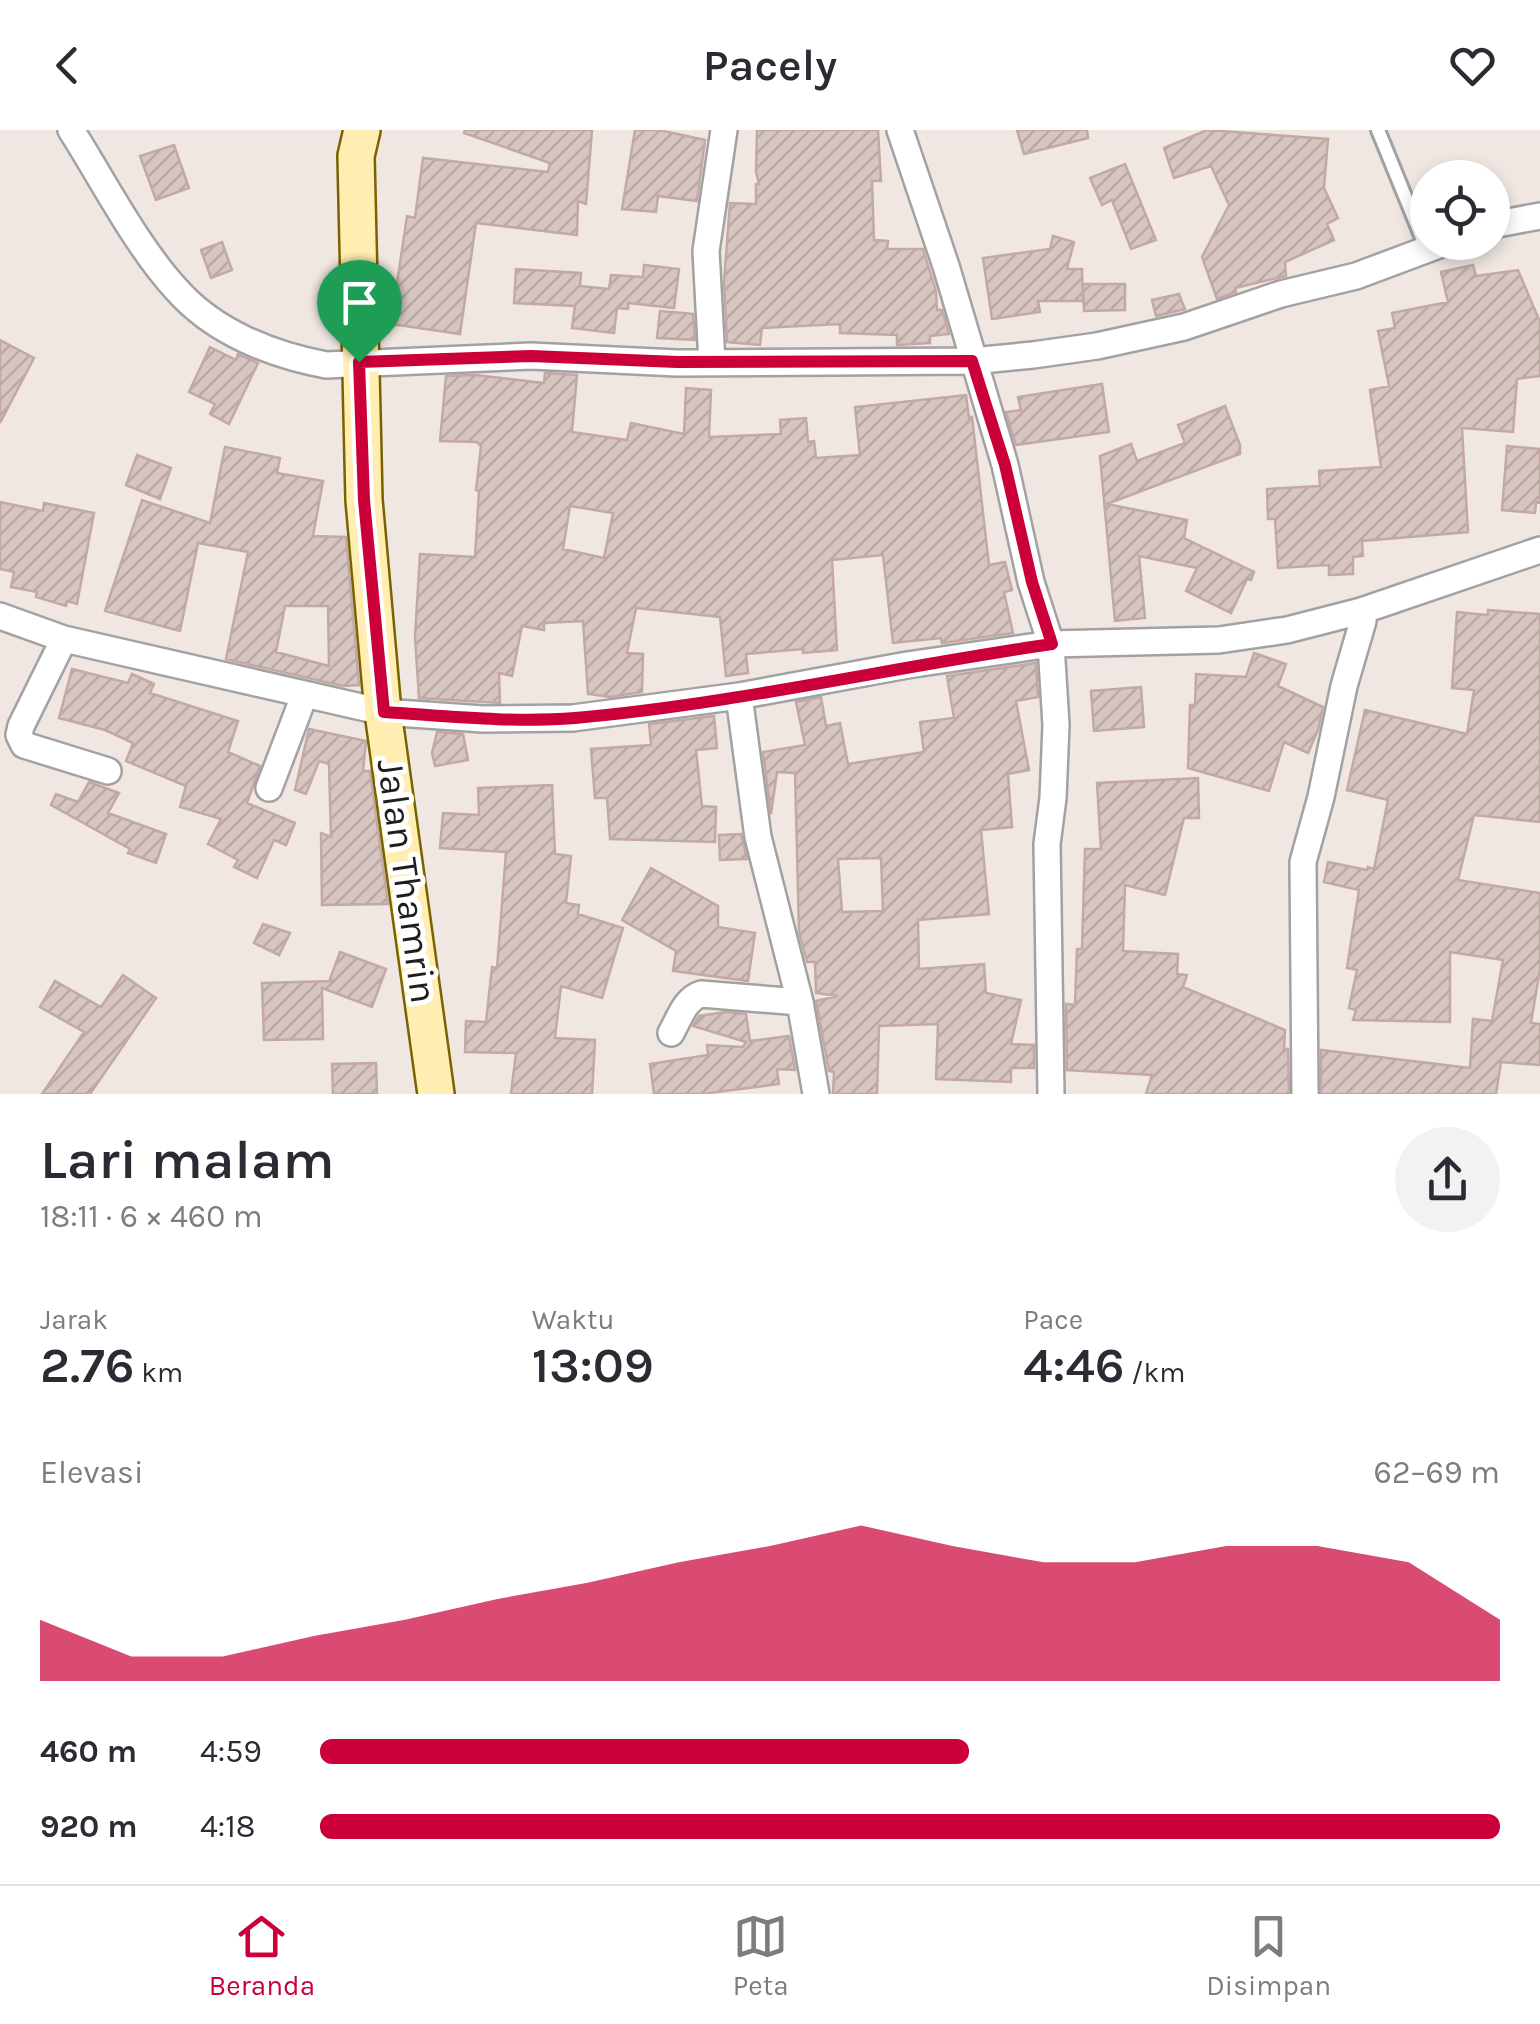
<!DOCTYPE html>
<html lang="id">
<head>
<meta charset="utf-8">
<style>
  body { margin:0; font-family:Karla,sans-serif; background:#f2f2f3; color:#2b2b33; height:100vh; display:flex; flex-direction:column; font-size:38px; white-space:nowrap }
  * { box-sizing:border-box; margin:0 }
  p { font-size:32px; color:#7c7c81 }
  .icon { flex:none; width:55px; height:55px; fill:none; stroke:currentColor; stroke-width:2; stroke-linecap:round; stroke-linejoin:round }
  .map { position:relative; height:964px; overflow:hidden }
  .panel { display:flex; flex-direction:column; background:#fff; flex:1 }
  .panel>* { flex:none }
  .tools { position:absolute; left:1410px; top:30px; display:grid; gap:20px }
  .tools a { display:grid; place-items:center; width:100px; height:100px; border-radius:50%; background:#fff; box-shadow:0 5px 15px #0003; font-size:50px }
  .pin { position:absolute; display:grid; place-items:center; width:85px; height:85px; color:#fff; margin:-102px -42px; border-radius:50% 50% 50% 0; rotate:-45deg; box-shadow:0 0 10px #0007 }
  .pin .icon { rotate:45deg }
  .round { display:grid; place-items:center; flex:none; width:105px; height:105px; border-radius:52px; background:#f2f2f3 }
  .overview { display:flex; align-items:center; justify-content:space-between; height:170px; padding:0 40px }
  h1 { font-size:55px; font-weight:600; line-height:75px }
  .metrics { display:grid; grid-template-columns:repeat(3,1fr); gap:15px; height:170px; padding:10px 40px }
  .metrics div { display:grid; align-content:center }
  .metrics b { font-size:50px; font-weight:600 }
  .metrics small { font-size:28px; font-weight:400 }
  .metrics p { font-size:28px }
  .chart { height:280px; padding:20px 40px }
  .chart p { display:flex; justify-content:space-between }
  .chart svg { width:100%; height:180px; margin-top:10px; fill:#cb003a; opacity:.7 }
  ul { padding:0 40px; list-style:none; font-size:32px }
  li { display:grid; grid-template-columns:160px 120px 1fr; align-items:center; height:75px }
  li i { height:25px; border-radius:12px; background:#cb003a }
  header { display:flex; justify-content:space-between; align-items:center; height:130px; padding:0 40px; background:#fff; font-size:45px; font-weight:600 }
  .tabs { display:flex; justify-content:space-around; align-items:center; height:140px; border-top:2px solid #e1e1e2; background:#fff; font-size:28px; color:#7c7c81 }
  .tabs a { display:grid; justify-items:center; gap:5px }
  .tabs .current { color:#cb003a }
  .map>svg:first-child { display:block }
</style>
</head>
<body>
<header><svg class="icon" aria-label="back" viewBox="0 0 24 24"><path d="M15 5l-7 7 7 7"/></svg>Pacely<svg class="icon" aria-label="heart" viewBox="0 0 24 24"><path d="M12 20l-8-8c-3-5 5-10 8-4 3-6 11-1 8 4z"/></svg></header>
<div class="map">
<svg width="1540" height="964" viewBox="0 0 1540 964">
  <defs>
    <pattern id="building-hatch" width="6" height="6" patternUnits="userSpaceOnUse" patternTransform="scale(2.5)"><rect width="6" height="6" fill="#d7c5c2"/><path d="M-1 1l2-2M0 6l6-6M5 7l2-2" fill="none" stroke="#b8a9a6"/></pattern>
  </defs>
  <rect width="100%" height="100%" fill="#f0e7e2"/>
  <path fill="url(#building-hatch)" stroke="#c3a8a3" stroke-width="2.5" fill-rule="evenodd" d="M 465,0 L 592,0 L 586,74 L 578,71 L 577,105 L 476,93 L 460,204 L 391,194 L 407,86 L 415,88 L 423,28 L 548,42 L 550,33 L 464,3 Z
    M 635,0 L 659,0 L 705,10 L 697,71 L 658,66 L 656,82 L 622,79 Z
    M 757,0 L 878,0 L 881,51 L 872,51 L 874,110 L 888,111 L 887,119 L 923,119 L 936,161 L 937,180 L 942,180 L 949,204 L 930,206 L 930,213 L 897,215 L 897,205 L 840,203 L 840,194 L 762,198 L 760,215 L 727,212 L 724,152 L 730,73 L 756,74 L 756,54 L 759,54 L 756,42 Z
    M 1017,0 L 1087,0 L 1088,8 L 1024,24 Z
    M 1207,0 L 1328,9 L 1324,58 L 1338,88 L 1327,94 L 1334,110 L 1285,132 L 1286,146 L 1235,158 L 1236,162 L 1217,169 L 1202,127 L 1229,75 L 1211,36 L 1174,48 L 1164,18 Z
    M 174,15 L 189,58 L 156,70 L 140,26 Z
    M 1125,34 L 1156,110 L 1131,119 L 1112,70 L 1102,75 L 1090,48 Z
    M 1053,106 L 1074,112 L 1067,139 L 1082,139 L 1083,171 L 1038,171 L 1040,182 L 992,189 L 983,128 L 1050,119 Z
    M 222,112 L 232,140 L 211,148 L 201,120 Z
    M 644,135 L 679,139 L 674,178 L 628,173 L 628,179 L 617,178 L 614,203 L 572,198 L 575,176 L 514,173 L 516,139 L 581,143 L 580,156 L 609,159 L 611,145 L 643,147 Z
    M 1473,135 L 1476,146 L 1518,140 L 1540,192 L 1540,246 L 1517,249 L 1513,302 L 1462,298 L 1468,402 L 1362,411 L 1363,426 L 1353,427 L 1353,444 L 1329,445 L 1329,435 L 1278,438 L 1275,389 L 1268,389 L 1267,359 L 1320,356 L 1319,341 L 1381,337 L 1370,260 L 1389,256 L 1378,201 L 1395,198 L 1392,183 L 1448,172 L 1441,142 Z
    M 1083,154 L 1125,154 L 1125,180 L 1084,181 Z
    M 1179,164 L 1185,179 L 1156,186 L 1152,170 Z
    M 660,181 L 693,184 L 695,210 L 657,208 Z
    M 0,210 L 34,228 L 0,293 Z
    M 210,217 L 236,230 L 238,224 L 258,233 L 229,294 L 210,284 L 215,274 L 189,262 Z
    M 545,243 L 577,245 L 572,302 L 627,310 L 631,293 L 684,304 L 686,258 L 711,260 L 709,307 L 781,304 L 780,290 L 806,288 L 808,312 L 814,311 L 816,328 L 860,325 L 855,277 L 966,265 L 969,288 L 972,287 L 989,435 L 1005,432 L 1012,460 L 1004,462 L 1013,503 L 942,513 L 941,508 L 893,513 L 883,425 L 832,430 L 837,520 L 803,523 L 803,519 L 746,524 L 748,543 L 726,546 L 720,487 L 636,478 L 627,523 L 643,524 L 642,562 L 610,567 L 588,564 L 583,491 L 544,493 L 544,500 L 522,496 L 512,546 L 499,543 L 500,573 L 419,568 L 415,507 L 420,424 L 475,427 L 479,361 L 476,360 L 481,316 L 477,312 L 440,311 L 446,246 L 476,245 L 544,253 ZM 570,376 L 613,383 L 604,428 L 563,419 Z
    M 1102,254 L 1109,302 L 1016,315 L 1006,282 L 1021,280 L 1018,267 Z
    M 1225,276 L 1240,315 L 1240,324 L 1107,374 L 1187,390 L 1184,408 L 1254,442 L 1251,450 L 1247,449 L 1231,483 L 1186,461 L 1197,438 L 1139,426 L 1145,488 L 1115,491 L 1100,326 L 1131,314 L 1137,331 L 1185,313 L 1178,295 Z
    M 1507,316 L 1540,319 L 1540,373 L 1536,372 L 1535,383 L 1502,380 Z
    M 225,317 L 280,328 L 277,343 L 323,351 L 313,406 L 346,407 L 359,555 L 343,556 L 226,529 L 248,422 L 198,413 L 180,501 L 105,481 L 142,370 L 210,393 ZM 285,476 L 328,476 L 329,536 L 276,522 Z
    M 137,325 L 171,338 L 160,369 L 126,355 Z
    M 0,372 L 43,381 L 44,373 L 94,383 L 77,474 L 67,471 L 66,476 L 36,467 L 37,462 L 11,457 L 14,442 L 0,439 Z
    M 1488,480 L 1540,484 L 1540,692 L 1474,685 L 1458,750 L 1540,763 L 1540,839 L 1531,893 L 1540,894 L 1540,935 L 1501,932 L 1496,964 L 1321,964 L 1321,920 L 1470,938 L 1473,889 L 1492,891 L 1503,830 L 1450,822 L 1450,892 L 1353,890 L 1356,880 L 1349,878 L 1357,840 L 1347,838 L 1359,760 L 1324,752 L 1328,732 L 1367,740 L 1368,737 L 1374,739 L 1388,670 L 1347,660 L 1365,580 L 1467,604 L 1474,560 L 1452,558 L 1457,482 L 1488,485 Z
    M 1254,523 L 1286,534 L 1278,556 L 1323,577 L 1318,600 L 1308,623 L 1284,612 L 1269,661 L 1188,638 L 1190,575 L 1195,575 L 1196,544 L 1246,547 Z
    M 1036,533 L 1038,567 L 1016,571 L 1029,640 L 1008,644 L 1012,697 L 981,700 L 989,784 L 918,790 L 919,839 L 984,834 L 986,863 L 1021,870 L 1011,914 L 1034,915 L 1034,938 L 1011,938 L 1011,952 L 936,949 L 938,894 L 879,896 L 877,964 L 833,964 L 834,942 L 829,941 L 816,871 L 838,866 L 816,863 L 815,832 L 807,832 L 799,802 L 795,643 L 777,642 L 771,684 L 763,622 L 805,615 L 796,572 L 821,567 L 826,596 L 840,593 L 848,634 L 924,622 L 920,592 L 954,588 L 947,546 ZM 881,728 L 883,781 L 842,782 L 838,729 Z
    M 72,539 L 128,553 L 132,544 L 154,554 L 150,563 L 238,591 L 228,622 L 260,636 L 247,673 L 295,693 L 286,715 L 274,710 L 257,748 L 234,737 L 238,730 L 208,714 L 221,689 L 180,677 L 186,656 L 126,631 L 133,613 L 105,600 L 59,588 Z
    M 1141,557 L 1144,597 L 1094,601 L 1091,561 Z
    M 714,586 L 717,618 L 696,620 L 702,676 L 716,677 L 715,712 L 610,709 L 607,668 L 595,668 L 591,619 L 651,615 L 649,594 Z
    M 309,599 L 366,611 L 363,641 L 370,641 L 388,774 L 322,775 L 321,703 L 331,707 L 329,634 L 319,631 L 306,664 L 295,660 Z
    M 437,602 L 463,604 L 468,630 L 435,636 L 432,623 Z
    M 1198,648 L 1199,688 L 1184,688 L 1165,765 L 1125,755 L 1123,821 L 1178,824 L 1177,844 L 1187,845 L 1183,857 L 1285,900 L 1284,919 L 1288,919 L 1289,964 L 1146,964 L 1152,945 L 1067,940 L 1066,874 L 1075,875 L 1077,819 L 1082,819 L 1085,719 L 1101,719 L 1097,653 Z
    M 89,652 L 119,663 L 108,683 L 166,704 L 156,733 L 128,723 L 130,719 L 51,675 L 56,664 L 78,672 Z
    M 552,655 L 555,724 L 571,726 L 566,773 L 579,775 L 578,784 L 623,798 L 602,868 L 561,856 L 555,908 L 595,910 L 592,964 L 511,964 L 516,923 L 465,922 L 466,891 L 486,892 L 492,837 L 497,838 L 506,722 L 440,718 L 443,683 L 479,685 L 478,658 Z
    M 741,704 L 747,729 L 720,730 L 719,705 Z
    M 651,738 L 718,776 L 718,797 L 755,803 L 748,851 L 673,841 L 676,821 L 622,790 Z
    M 263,794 L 290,803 L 279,825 L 254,813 Z
    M 340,822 L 386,839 L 372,877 L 322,858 L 323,909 L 264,910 L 262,853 L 334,851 L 330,849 Z
    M 123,845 L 156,868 L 90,964 L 42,964 L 84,902 L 40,877 L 55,851 L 101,877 Z
    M 726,882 L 746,884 L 750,911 L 789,906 L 795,940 L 777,939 L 779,954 L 702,964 L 654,964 L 650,934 L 708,925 L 707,915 L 743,917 L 746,912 L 693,896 L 699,886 Z
    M 376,933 L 377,964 L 333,964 L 332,934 Z"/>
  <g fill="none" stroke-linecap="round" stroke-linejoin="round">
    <g stroke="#a2a2a2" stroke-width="18">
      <path id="lane" d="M 1378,0 L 1427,120"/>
    </g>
    <g stroke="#a2a2a2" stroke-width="30">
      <path id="street" d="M 71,0 C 103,50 137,117 177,160 C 214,202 272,225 326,235 L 531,226 L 677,233 L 972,231 L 1033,225 L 1097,216 L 1184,197 L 1281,164 L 1356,146 L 1447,112
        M 900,0 L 946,136 L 1005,335 L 1031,452 L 1051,514 L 1056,595 L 1053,668 L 1047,714 L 1051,964
        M 1492,95 L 1540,86
        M 712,232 L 706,121 L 724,0
        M 0,486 L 64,509 L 383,582 L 483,589 L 573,588 L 739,566 L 907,535 L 1051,514 L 1219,510 L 1287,500 L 1361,481 L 1540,420
        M 64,509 L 21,596 L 19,605 L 24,615 L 108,641
        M 739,566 L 758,707 L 800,872 L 816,964
        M 269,658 L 304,566
        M 671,903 C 679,889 685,869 701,864 L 800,872
        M 1305,964 L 1303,732 L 1321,667 L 1344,556 L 1363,491 L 1361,481"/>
    </g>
    <g stroke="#796300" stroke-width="40">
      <path id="secondary" d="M 362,0 L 356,26 L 364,370 L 383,582 L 436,964"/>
    </g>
    <use href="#lane" stroke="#fff" stroke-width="12"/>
    <use href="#street" stroke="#fff" stroke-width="25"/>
    <use href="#secondary" stroke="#ffedb1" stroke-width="35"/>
  </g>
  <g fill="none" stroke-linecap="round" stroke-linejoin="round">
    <g stroke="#fff" stroke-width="20">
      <path id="route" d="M 531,226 L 677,232 L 972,231 L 1005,335 L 1032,452 L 1052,514 C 893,537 734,574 575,588 C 511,593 447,586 384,582 L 364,370 L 359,232 Z"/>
    </g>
    <use href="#route" stroke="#cb003a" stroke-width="12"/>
  </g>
  <g text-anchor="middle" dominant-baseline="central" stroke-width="10" stroke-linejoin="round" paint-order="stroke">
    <g font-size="38" fill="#1e1e1e" stroke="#fff">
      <text transform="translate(407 751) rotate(82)">Jalan Thamrin</text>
    </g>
  </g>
</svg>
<div class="tools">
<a><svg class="icon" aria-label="locate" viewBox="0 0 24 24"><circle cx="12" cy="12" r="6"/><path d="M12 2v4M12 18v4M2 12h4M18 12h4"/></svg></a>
</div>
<div class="pin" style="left:359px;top:232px;background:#1e9e55"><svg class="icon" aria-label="arrive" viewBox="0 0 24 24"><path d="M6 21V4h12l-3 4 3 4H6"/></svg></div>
</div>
<section class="panel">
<div class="overview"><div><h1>Lari malam</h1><p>18:11 · 6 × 460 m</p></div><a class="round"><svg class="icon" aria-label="share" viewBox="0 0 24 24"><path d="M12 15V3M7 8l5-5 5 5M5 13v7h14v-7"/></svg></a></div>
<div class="metrics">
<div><p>Jarak</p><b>2.76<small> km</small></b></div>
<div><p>Waktu</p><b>13:09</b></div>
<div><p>Pace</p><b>4:46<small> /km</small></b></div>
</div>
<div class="chart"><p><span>Elevasi</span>62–69 m</p>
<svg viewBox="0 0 160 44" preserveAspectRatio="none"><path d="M0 44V29L10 38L20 38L30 33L40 29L50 24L60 20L70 15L80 11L90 6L100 11L110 15L120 15L130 11L140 11L150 15L160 29V44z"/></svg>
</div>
<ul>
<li><b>460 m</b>4:59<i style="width:55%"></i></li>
<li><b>920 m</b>4:18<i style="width:100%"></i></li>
</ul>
</section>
<nav class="tabs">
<a class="current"><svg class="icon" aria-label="home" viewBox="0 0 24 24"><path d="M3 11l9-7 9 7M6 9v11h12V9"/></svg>Beranda</a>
<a><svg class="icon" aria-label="map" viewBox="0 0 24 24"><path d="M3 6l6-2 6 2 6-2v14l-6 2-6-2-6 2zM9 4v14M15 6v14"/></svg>Peta</a>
<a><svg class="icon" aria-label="saved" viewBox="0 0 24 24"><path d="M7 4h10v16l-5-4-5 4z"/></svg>Disimpan</a>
</nav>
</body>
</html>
